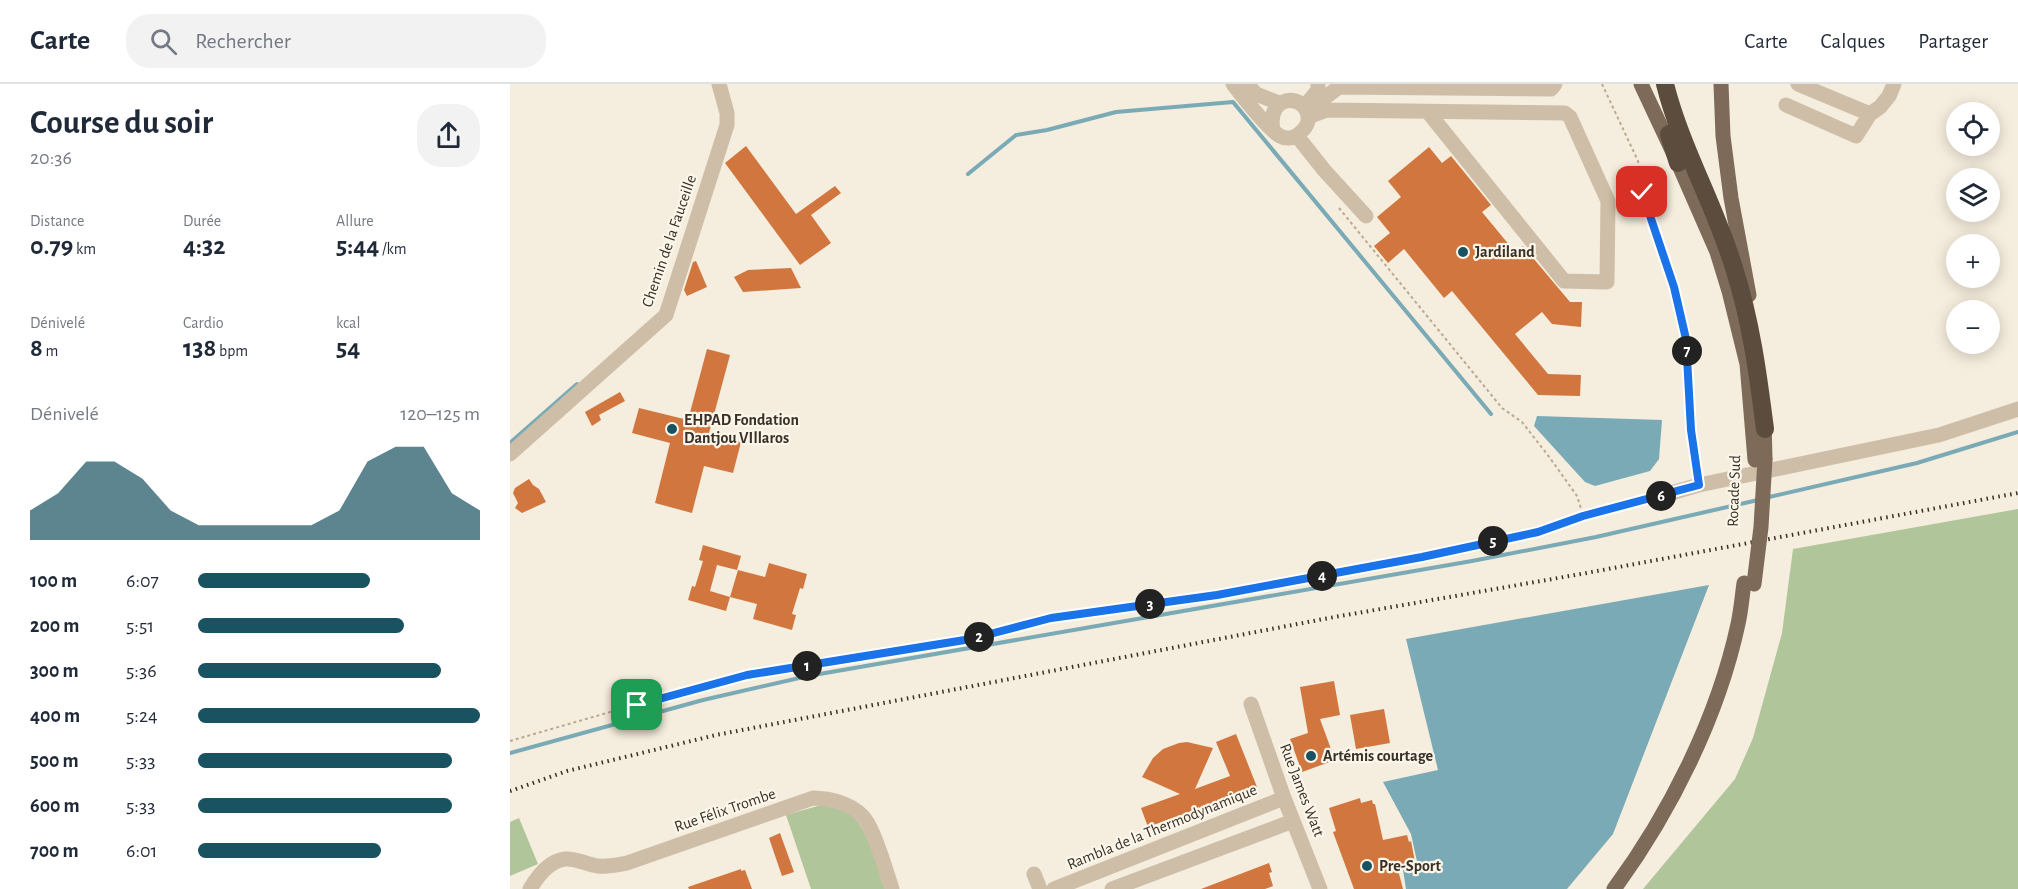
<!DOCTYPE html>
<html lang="fr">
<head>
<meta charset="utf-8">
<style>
  body { margin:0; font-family:"Alegreya Sans",sans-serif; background:#f2f2f3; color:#1f2937; height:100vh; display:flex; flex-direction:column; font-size:22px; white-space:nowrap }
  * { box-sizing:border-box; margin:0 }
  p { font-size:20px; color:#747a83 }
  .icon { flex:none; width:33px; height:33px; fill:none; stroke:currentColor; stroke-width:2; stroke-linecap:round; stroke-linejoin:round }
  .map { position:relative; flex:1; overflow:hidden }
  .side { display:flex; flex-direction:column; background:#fff; width:510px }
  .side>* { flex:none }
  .buttons { position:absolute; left:1436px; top:18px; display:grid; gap:12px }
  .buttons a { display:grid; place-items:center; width:54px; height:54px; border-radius:50%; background:#fff; box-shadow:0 3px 15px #0003; font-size:30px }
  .pin { position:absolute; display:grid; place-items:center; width:51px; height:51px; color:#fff; margin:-26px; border-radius:12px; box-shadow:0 3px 9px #0006 }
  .km { position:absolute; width:30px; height:30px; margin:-15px; border-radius:50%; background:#222; color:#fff; font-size:16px; line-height:30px; text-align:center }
  .round { display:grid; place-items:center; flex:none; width:63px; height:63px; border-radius:24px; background:#f2f2f3 }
  .overview { display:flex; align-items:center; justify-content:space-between; height:102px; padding:0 30px }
  h1 { font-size:33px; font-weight:600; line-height:45px }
  .metrics { display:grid; grid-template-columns:repeat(3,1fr); gap:9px; height:102px; padding:6px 30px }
  .metrics div { display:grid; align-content:center }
  .metrics b { font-size:26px; font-weight:600 }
  .metrics small { font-size:16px; font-weight:400 }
  .metrics p { font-size:16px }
  .chart { height:168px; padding:12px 30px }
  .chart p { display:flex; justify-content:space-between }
  .chart svg { width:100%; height:108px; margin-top:6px; fill:#195260; opacity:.7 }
  ul { padding:0 30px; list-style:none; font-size:20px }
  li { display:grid; grid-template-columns:96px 72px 1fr; align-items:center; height:45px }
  li i { height:15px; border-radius:8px; background:#195260 }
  header { display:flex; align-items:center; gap:36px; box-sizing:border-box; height:84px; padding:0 30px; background:#fff; border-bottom:2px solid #e0e1e3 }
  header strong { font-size:28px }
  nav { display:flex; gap:33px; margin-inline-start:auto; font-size:21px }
  .search { width:420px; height:54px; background:#f2f2f3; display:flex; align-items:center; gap:15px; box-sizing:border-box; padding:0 21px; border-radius:24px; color:#747a83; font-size:22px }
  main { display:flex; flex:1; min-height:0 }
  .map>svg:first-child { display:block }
</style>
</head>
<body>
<header>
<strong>Carte</strong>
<div class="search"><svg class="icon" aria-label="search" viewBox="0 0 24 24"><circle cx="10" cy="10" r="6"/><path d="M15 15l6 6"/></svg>Rechercher</div>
<nav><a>Carte</a><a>Calques</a><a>Partager</a></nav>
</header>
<main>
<section class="side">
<div class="overview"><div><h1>Course du soir</h1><p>20:36</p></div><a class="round"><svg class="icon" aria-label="share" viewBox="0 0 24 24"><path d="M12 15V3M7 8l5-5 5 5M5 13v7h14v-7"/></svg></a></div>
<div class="metrics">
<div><p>Distance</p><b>0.79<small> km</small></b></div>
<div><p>Durée</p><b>4:32</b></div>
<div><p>Allure</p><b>5:44<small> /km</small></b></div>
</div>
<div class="metrics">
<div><p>Dénivelé</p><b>8<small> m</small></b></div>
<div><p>Cardio</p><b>138<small> bpm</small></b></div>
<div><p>kcal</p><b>54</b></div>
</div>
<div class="chart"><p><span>Dénivelé</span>120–125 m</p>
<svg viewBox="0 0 160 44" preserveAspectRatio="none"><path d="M0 44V32L10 25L20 12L30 12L40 19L50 32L60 38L70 38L80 38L90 38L100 38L110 32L120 12L130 6L140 6L150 25L160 32V44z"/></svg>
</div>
<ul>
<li><b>100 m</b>6:07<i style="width:61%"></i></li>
<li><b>200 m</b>5:51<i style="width:73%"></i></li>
<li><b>300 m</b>5:36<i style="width:86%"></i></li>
<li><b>400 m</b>5:24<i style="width:100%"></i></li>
<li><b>500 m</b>5:33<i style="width:90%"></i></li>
<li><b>600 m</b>5:33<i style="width:90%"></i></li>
<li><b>700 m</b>6:01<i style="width:65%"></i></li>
</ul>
</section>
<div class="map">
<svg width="1508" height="805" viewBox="0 0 1508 805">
  <rect width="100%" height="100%" fill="#f5eddd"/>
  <path fill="#b1c59b" d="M 1508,425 L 1508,805 L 1133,805 L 1225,695 L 1243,654 L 1272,549 L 1283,465 Z
    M 311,721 C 316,721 321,721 325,722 C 356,728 366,780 375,805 L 301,805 L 276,731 Z
    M 9,734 L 28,780 L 0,792 L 0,738 Z"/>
  <path fill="#79aab5" d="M 1027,332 L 1152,336 L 1149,375 L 1140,387 L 1085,402 L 1075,398 L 1024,342 Z
    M 1199,501 L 1103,750 L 1057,805 L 896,805 L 893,786 L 908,782 L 901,750 L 873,698 L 928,686 L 896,555 Z"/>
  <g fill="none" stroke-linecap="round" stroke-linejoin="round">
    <path stroke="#79aab5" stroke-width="4" d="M 458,90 L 506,51 L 537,46 L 606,28 L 723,18 L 981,330
      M 0,359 L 67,300
      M 1255,414 L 1407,379 L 1508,348
      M 0,669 L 193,616 L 298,592 L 962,477 L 1086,453 L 1248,416"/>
  </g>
  <path fill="#d1763e" d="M 236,62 L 286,130 L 325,102 L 331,109 L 301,131 L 321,159 L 290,181 L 215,79 Z
    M 919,63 L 932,79 L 941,72 L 981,121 L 972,128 L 1005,168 L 1013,162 L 1060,218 L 1072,218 L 1071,243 L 1042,240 L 1032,228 L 1005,250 L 1038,290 L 1071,291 L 1070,312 L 1028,311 L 942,207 L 934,214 L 894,165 L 878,179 L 864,162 L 880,149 L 867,133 L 891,113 L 878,97 Z
    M 186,177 L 197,203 L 177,212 L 174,206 L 183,178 Z
    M 281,184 L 291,204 L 233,208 L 224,193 L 238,186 Z
    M 197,265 L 220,271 L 199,349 L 231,358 L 223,389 L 194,382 L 182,429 L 145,419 L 160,359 L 122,349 L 129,324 L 178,336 Z
    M 110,308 L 115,317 L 89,331 L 91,336 L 82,342 L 75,328 Z
    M 19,395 L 23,401 L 29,405 L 36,418 L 12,429 L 5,424 L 8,419 L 3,409 L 5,404 Z
    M 193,461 L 231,472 L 227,486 L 207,481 L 200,507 L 220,513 L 216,527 L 178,516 L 182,502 L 185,503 L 193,477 L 189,476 Z
    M 259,479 L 297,490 L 293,505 L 290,504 L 282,530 L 286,531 L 282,546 L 243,535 L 247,520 L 220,513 L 228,486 L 255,493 Z
    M 824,597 L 830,631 L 810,635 L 825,676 L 792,688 L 780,655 L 798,649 L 790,603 Z
    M 874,625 L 880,659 L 846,665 L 840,631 Z
    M 726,650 L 747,703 L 638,743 L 631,724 L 670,710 L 632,693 L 643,674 L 653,665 L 669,659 L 677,658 L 703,664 L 685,705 L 720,692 L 706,658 Z
    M 850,714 L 851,719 L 862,716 L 863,720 L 865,720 L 873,756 L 897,751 L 899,758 L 901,757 L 905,778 L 887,782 L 893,805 L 844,805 L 823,748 L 826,747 L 819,724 Z
    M 270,749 L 284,788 L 272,792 L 259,754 Z
    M 759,779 L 762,788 L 759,789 L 763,802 L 755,805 L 691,805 Z
    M 231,785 L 231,787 L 235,786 L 242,805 L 179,805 L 178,803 Z"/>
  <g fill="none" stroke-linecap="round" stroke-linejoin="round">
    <path stroke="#baa991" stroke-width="2" stroke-dasharray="3 3" stroke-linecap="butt" d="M 1092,0 L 1128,77 L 1132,108 L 1164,203 L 1176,254 L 1181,347 L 1187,389
      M 829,124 L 992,324 L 1012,338 L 1040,374 L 1067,412 L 1073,431
      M 0,657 L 197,600 L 237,591 L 461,555 L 541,534 L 707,511 L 912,473 L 1028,448 L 1073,431 L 1149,413"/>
    <path stroke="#cebea7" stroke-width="15" d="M 723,0 C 732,12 758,45 770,52 C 777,56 786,54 791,48 C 796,44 799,38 798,32 C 794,8 756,11 763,46
      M 737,0 L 746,10 L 769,19
      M 1288,0 L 1360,30
      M 1276,21 L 1346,52 L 1360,30 L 1370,23 L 1379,12 L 1384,0
      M 794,23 L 808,6 L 808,0
      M 805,30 L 813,15 L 829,3 L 1041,5 L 1045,0
      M 798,33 L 817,26 L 1055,29 L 1060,33 L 1098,117 L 1097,198 L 1054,197 L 918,28
      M 787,52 L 814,86 L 856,132
      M 0,370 L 156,231 L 217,41 L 217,29 L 209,0
      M 1161,409 L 1189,401 L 1429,351 L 1508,325
      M 741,620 L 774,714 L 810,805
      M 524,790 L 530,805
      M 20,805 C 27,793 39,777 55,775 C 66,774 78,781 88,782 C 98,783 107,781 117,779 L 303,714 C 322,714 347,721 357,738 C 367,754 376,787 382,805
      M 544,805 L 774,714
      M 602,805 L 783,737"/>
    <path stroke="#7d6a58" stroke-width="15" d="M 1131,0 L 1168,79 L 1207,168 L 1219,207 L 1237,280 L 1245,376
      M 1211,0 L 1213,52 L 1221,114 L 1239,211
      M 1254,336 L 1255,375
      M 1104,805 C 1160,729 1208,633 1228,540 C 1231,527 1232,513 1234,499"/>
    <path stroke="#5c4c3e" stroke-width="18" d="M 1155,0 C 1171,64 1205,121 1224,184 C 1241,237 1248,290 1255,345
      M 1159,50 L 1168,79"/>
    <path stroke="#3a3028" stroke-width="4" stroke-dasharray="1.5 4.5" stroke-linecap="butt" d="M 0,707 L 57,687 L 206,651 L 819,534 L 1071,490 L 1508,409"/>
    <path stroke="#7d6a58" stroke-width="15" d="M 1244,500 L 1251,443 L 1255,375"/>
  </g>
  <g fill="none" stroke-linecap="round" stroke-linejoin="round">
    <g stroke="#fff" stroke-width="12">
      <path id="route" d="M 127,621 L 237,591 L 461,555 L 541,534 L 707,511 L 912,473 L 1028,448 L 1073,432 L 1189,401 L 1181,346 L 1176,255 L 1164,203 L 1132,108"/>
    </g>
    <use href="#route" stroke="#1a73e8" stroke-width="8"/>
  </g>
  <g fill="#195260" stroke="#fbf6ea" stroke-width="2">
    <circle cx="953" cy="168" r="6"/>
    <circle cx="162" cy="345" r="6"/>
    <circle cx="801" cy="672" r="6"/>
    <circle cx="857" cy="782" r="6"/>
  </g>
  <g text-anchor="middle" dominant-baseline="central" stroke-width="4.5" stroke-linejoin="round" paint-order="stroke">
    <g font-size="16" fill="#3a3028" stroke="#fbf6ea">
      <text transform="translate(159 157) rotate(-71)">Chemin de la Fauceille</text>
      <text transform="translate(1224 407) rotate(-88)">Rocade Sud</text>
      <text transform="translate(792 706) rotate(69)">Rue James Watt</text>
      <text transform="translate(215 726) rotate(-19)">Rue Félix Trombe</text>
      <text transform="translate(652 743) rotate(-22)">Rambla de la Thermodynamique</text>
    </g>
    <g font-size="16" font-weight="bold" fill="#3a3028" stroke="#fbf6ea" text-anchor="start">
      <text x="965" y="168">Jardiland</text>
      <text x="174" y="336">EHPAD Fondation<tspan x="174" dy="18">Dantjou VIllaros</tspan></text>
      <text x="813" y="672">Artémis courtage</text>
      <text x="869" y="782">Pre-Sport</text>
    </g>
  </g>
</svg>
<div class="buttons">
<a><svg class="icon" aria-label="locate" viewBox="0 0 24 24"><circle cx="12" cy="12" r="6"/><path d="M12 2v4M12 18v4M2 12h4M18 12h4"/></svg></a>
<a><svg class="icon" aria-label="layers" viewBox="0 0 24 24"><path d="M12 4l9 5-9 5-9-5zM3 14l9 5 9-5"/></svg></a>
<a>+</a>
<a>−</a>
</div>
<div class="pin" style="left:127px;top:621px;background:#1e9e55"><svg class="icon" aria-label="arrive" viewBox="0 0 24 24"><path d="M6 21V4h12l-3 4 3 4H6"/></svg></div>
<div class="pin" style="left:1132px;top:108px;background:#d93025"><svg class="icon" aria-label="check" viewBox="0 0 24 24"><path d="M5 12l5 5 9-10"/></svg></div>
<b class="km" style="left:297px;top:582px">1</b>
<b class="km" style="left:469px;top:553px">2</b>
<b class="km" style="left:640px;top:520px">3</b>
<b class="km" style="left:812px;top:492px">4</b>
<b class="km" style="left:983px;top:457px">5</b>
<b class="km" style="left:1151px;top:412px">6</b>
<b class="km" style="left:1177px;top:267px">7</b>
</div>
</main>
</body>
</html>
